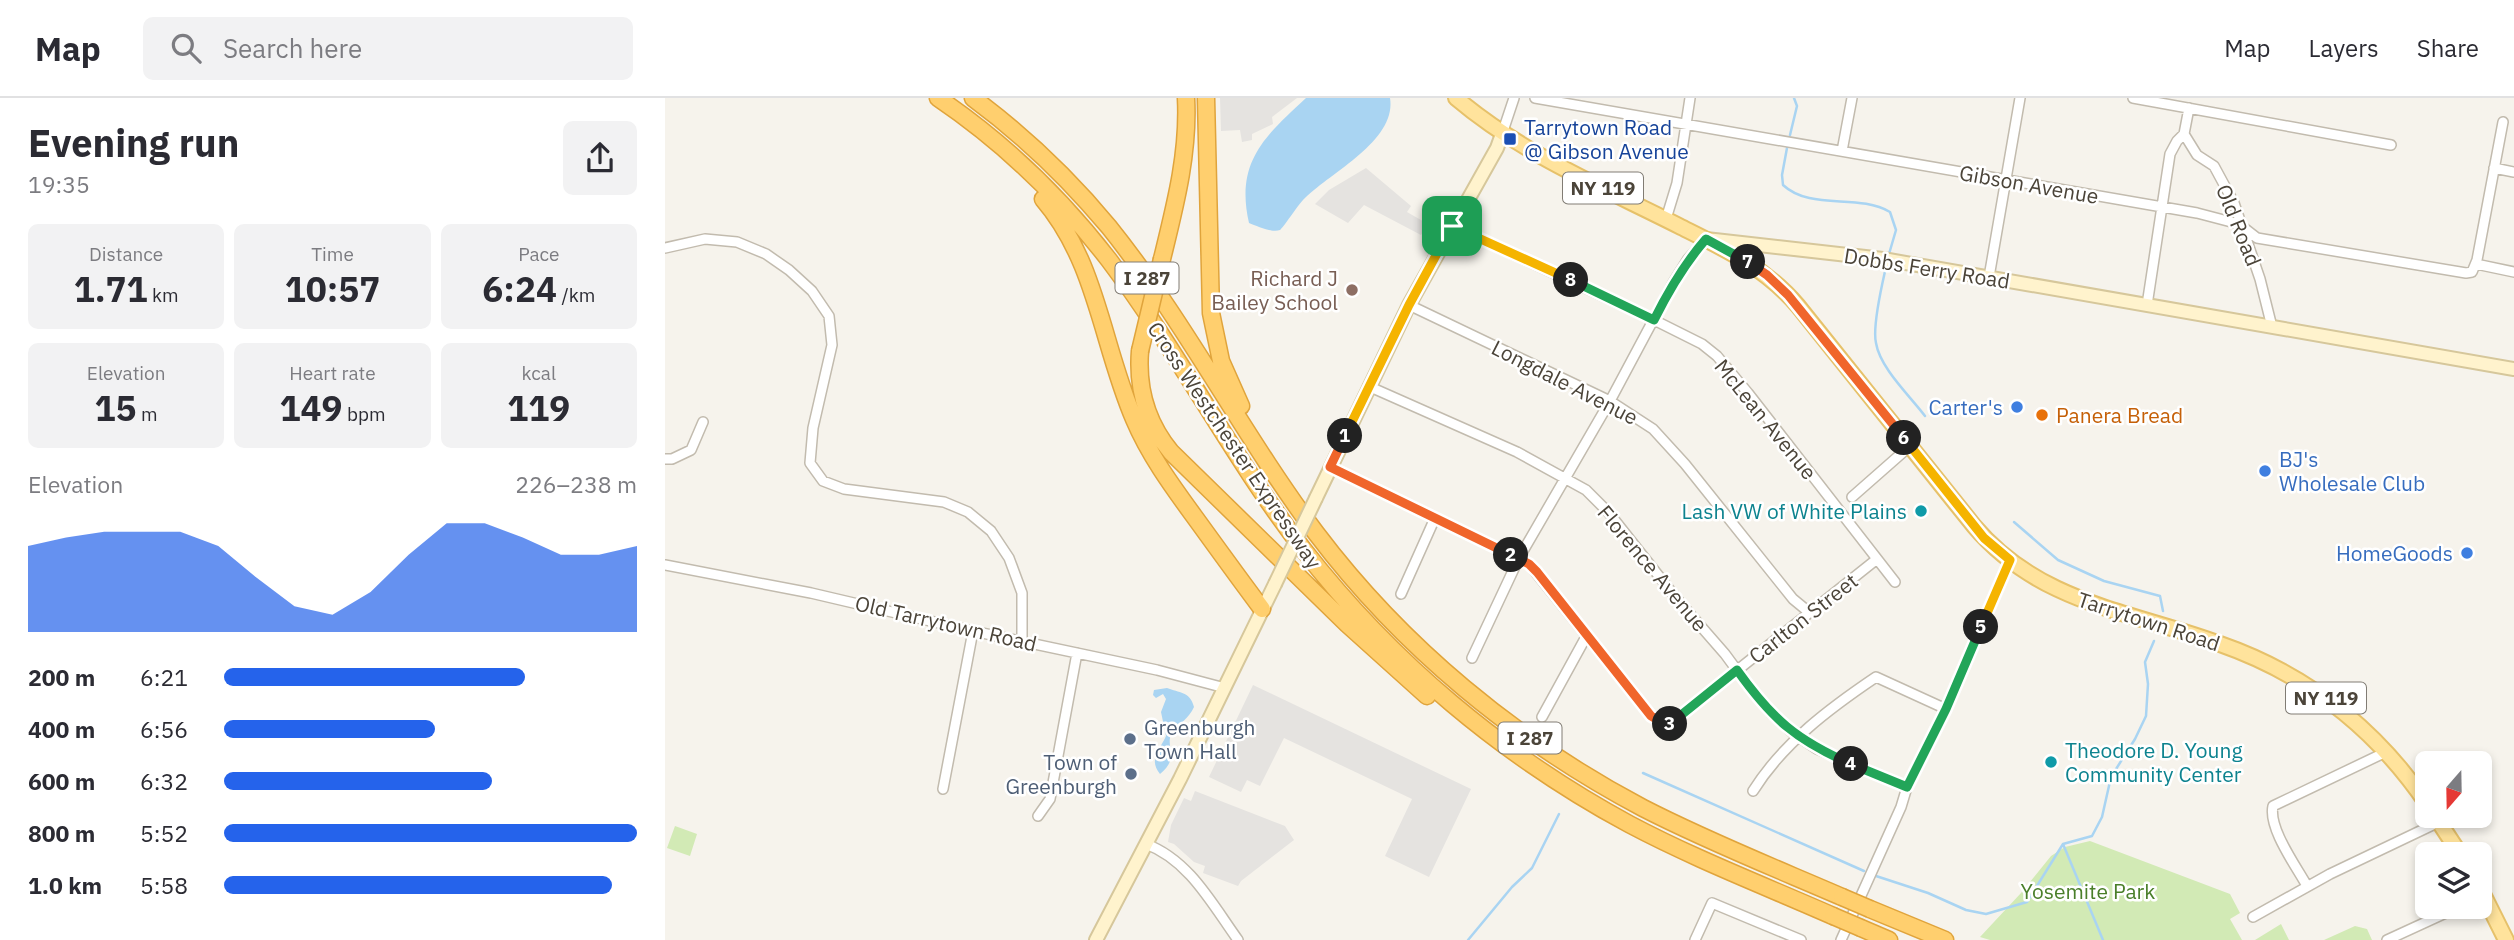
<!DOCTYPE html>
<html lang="en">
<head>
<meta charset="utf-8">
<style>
  body { margin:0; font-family:"IBM Plex Sans",sans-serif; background:#f2f2f3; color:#2b2b33; height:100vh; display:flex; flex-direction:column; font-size:26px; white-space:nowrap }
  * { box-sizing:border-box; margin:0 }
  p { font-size:23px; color:#7c7c81 }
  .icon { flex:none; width:38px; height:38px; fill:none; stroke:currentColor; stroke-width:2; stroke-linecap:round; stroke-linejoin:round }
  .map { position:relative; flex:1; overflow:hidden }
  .sheet { display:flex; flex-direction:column; background:#fff; width:665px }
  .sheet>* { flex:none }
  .needle { width:46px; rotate:200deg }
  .controls { position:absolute; left:1750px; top:653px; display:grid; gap:14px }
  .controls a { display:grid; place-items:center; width:77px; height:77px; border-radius:10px; background:#fff; box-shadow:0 4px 10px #0003; font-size:35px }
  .pin { position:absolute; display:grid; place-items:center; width:60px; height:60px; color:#fff; margin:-30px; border-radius:14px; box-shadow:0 4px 10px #0006 }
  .km { position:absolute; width:35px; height:35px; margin:-18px; border-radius:50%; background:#222; color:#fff; font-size:19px; line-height:35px; text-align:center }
  .round { display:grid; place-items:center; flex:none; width:74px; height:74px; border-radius:10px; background:#f2f2f3 }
  .overview { display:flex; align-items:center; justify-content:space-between; height:119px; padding:0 28px }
  h1 { font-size:38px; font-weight:700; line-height:52px }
  .stats { display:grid; grid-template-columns:repeat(3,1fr); gap:10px; height:119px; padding:7px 28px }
  .stats div { display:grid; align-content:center; border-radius:10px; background:#f2f2f3; text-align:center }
  .stats b { font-size:35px; font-weight:700 }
  .stats small { font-size:19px; font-weight:400 }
  .stats p { font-size:19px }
  .chart { height:196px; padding:14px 28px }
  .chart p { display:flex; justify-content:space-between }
  .chart svg { width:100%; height:126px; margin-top:7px; fill:#2563eb; opacity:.7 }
  ul { padding:0 28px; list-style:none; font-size:23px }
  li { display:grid; grid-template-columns:112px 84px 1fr; align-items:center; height:52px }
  li i { height:18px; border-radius:9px; background:#2563eb }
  header { display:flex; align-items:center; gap:42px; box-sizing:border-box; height:98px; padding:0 35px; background:#fff; border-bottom:2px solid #e1e1e2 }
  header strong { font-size:33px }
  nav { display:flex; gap:38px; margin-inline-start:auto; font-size:24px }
  .search { width:490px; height:63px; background:#f2f2f3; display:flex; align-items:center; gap:18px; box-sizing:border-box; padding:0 24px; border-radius:10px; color:#7c7c81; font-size:26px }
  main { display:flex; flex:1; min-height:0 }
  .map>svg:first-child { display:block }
</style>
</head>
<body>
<header>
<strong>Map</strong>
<div class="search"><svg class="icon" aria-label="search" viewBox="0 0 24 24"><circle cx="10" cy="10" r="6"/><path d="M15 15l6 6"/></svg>Search here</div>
<nav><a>Map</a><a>Layers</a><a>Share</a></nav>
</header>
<main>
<section class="sheet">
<div class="overview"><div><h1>Evening run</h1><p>19:35</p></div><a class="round"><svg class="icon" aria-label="share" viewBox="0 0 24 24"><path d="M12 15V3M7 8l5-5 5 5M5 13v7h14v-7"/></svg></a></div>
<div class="stats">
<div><p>Distance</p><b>1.71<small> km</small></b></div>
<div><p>Time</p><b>10:57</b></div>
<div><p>Pace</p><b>6:24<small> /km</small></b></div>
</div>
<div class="stats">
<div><p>Elevation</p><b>15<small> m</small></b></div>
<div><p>Heart rate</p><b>149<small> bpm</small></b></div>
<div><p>kcal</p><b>119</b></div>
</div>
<div class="chart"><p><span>Elevation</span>226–238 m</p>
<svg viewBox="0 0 160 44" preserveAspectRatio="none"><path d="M0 44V14L10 11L20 9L30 9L40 9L50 14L60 25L70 35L80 38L90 30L100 17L110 6L120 6L130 11L140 17L150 17L160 14V44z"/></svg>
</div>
<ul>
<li><b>200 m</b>6:21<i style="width:73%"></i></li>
<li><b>400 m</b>6:56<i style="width:51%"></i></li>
<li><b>600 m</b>6:32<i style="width:65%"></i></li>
<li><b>800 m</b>5:52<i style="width:100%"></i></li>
<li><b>1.0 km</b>5:58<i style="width:94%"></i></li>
</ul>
</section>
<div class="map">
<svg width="1849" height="842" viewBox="0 0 1849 842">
  <rect width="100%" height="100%" fill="#f6f3ec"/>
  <path fill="#d2eab5" d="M 10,728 L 32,736 L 25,758 L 2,750 Z
    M 1425,743 L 1565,796 L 1575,815 L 1565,821 L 1577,842 L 1325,842 L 1315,839 L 1356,795 L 1386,758 L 1400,749 Z
    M 1616,826 L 1624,842 L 1590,842 Z
    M 1690,828 L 1702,831 L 1707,842 L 1659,842 Z"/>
  <path fill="#e5e3e0" d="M 555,0 L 632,0 L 607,19 L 608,26 L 587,36 L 587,42 L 577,44 L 575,32 L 556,33 Z
    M 701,70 L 746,108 L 742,114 L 763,126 L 756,137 L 699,107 L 683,125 L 650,106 L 664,92 Z
    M 588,587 L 806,691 L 764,779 L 720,758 L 747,701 L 619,640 L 595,688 L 582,682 L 576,694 L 544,679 Z
    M 530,693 L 620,728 L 629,742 L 576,783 L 573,788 L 538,775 L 540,768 L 529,764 L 509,746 L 503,744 L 506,727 L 519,700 L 526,703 Z"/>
  <path fill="#a9d4f2" d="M 641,0 L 725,0 C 732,43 664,75 638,102 C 633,107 618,130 615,132 C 607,135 592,128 584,125 C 570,64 600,38 641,0 Z
    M 502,590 C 514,595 525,593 529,609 C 524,620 514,626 507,635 C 499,648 516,659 495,676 C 483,661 495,652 501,638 L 496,614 L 501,601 L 498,596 L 491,600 L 488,597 L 489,592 Z"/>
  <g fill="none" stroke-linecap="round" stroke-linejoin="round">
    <path stroke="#a9d4f2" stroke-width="2.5" d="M 1125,37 L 1132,8 L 1129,0
      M 1122,50 L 1117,77 L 1118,87 C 1146,113 1193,95 1225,114 L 1231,132 L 1224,156
      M 1221,169 C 1217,187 1207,228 1211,245 C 1215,270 1245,298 1260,318
      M 1349,424 L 1393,462 L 1439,483 L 1495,498 L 1498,513
      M 978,675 L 1199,773
      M 1398,746 L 1438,842
      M 1211,778 L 1263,795 L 1301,812 L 1321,816 L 1362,804 L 1398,746 L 1427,738 L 1437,719 L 1446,679 L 1470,641 L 1481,618 L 1483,586 L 1480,564 L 1489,543
      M 803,842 L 847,789 L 867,770 L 894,716"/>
    <g stroke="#c2bbae" stroke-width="12">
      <path id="minor" d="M 870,0 L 1532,115 L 1574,126 L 1592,140 L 1801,175 L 1807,174 L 1812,162 L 1838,24
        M 1468,0 L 1726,47
        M 837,36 L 849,0
        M 1519,36 L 1532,57 L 1549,68 L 1569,105 L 1595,181 L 1607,229
        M 1177,53 L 1187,0
        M 1829,70 L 1849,74
        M 1001,121 L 1012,85 L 1025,0
        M 787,128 L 989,222 L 1037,246 L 1052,258 L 1083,295 L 1230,484
        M 0,150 L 40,141 L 72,144 L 101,156 L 124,172 L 147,193 L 164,218 L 167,247 L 148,330 L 145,365 L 158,383 L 179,391 L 279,404 L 303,414 L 326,433 L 344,460 L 357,495 L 357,543
        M 1811,166 L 1849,174
        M 1324,179 L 1355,0
        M 744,207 L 945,303 L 988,331 L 1020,366 L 1128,501 L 1145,515
        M 1482,207 L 1505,56 L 1512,43 L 1519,36 L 1524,10
        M 703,288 L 852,354 L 921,392 L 944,415 L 1012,501 L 1060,556 L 1085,590 L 1106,615 L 1128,635 L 1152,651 L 1242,689
        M 0,361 L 7,361 L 26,352 L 38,324
        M 665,369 L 864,466 L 986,618 L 996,624 L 1006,625 L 1212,461
        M 1187,399 L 1245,348
        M 0,467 L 146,495 L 308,533 L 492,572 L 560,590
        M 736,496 L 770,420
        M 807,560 L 854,460 L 945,303 L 1008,185 L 1023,161 L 1041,141
        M 877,619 L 922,537
        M 278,691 L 308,533
        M 1088,693 C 1118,645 1165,610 1211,579 L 1281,611
        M 373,718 L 385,701 L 412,555
        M 481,746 C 524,762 547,806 573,842
        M 1642,788 C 1631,768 1603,730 1608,708 L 1721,654
        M 1588,819 L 1665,776 L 1774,724
        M 1030,842 L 1047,805 L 1136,842
        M 1176,842 L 1236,709 L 1242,689 L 1281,611 L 1345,462
        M 1722,842 L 1796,808"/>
    </g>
    <g stroke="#d6c79b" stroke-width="16">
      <path id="secondary" d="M 1041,141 L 1218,161 L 1849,271
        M 651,400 L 744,207 L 832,50 L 837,36
        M 431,842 L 515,681 L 610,486"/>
    </g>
    <g stroke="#e6c16a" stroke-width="18">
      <path id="primary" d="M 791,0 C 857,56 937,89 1014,128 C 1058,150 1100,169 1133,208 L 1309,428 C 1375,506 1466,513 1555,546 C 1641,576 1711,631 1762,706
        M 1770,718 L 1795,756
        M 1815,790 L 1841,842"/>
    </g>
    <g stroke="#e0a43c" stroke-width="19">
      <path id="motorway" d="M 273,0 C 338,44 396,100 444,162 C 514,255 567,359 638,451 C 726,564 838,658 964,726 C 1030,761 1100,788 1168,818
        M 308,0 C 358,37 404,81 444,129 C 521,225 577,336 651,435 C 737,549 851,643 978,710 C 1042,743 1110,770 1177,799
        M 541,0 L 546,215 L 556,263 L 576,308
        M 378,101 C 432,164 437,247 469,321 C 485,359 510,392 534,425 C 555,454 576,483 597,511
        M 497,161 C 510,108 524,55 521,0
        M 475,253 C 472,291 482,325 506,354 L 682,526 L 762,598
        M 1205,811 L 1280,842
        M 1196,830 L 1224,842"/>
    </g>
    <use href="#minor" stroke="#fff" stroke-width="9"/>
    <use href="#secondary" stroke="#fff3cd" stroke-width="12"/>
    <use href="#primary" stroke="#ffe39c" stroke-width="14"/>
    <use href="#motorway" stroke="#ffcf6e" stroke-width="16"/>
    <g stroke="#d6c79b" stroke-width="16" stroke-linecap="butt">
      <path id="secondary-bridge" d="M 610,486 L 651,400"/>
    </g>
    <g stroke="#e0a43c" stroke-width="19" stroke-linecap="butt">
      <path id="motorway-bridge" d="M 475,253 L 497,161
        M 1177,799 L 1205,811
        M 1168,818 L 1196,830"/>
    </g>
    <use href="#secondary-bridge" stroke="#fff3cd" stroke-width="12"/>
    <use href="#motorway-bridge" stroke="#ffcf6e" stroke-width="16"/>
  </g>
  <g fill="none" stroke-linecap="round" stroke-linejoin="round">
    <g stroke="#fff" stroke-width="14">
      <path id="split-1" d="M 680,338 L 744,207 L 787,128"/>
    </g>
    <g stroke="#fff" stroke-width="14">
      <path id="split-2" d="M 680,338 L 665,369 L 846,457"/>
    </g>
    <g stroke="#fff" stroke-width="14">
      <path id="split-3" d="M 846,457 L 864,466 L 872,474 L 986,618 L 996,624 L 1005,626"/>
    </g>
    <g stroke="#fff" stroke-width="14">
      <path id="split-4" d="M 1005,626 L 1072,572 C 1107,621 1131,642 1186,666"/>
    </g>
    <g stroke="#fff" stroke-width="14">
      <path id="split-5" d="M 1186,666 L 1242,689 L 1281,611 L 1316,529"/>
    </g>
    <g stroke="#fff" stroke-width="14">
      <path id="split-6" d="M 1239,340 L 1319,440 L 1345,462 L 1316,529"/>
    </g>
    <g stroke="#fff" stroke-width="14">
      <path id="split-7" d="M 1083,164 L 1102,177 L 1123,197 L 1239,340"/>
    </g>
    <g stroke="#fff" stroke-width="14">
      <path id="split-8" d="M 906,182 L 989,222 C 1004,192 1019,166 1041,141 L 1083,164"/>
    </g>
    <g stroke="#fff" stroke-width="14">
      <path id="split-9" d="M 787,128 L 906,182"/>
    </g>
    <use href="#split-1" stroke="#f5b400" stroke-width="9"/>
    <use href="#split-2" stroke="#f0652b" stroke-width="9"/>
    <use href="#split-3" stroke="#f0652b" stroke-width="9"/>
    <use href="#split-4" stroke="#22a559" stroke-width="9"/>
    <use href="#split-5" stroke="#22a559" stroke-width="9"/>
    <use href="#split-6" stroke="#f5b400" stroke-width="9"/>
    <use href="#split-7" stroke="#f0652b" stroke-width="9"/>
    <use href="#split-8" stroke="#22a559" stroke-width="9"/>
    <use href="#split-9" stroke="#f5b400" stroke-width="9"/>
  </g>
  <rect fill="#1a4fb4" stroke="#fff" stroke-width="2.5" x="838" y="34" width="14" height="14" rx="3.5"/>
  <circle fill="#8d6e63" stroke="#fff" stroke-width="2.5" cx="687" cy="192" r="7"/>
  <g fill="#3f7fe0" stroke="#fff" stroke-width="2.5">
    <circle cx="1352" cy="309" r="7"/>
    <circle cx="1600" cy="373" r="7"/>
    <circle cx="1802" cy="455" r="7"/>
  </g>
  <circle fill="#e8710a" stroke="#fff" stroke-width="2.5" cx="1377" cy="317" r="7"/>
  <g fill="#0f9aa8" stroke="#fff" stroke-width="2.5">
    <circle cx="1256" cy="413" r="7"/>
    <circle cx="1386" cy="664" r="7"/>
  </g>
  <g fill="#5c6f8a" stroke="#fff" stroke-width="2.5">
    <circle cx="465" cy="641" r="7"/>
    <circle cx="466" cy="676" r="7"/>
  </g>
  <g text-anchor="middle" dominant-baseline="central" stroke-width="5" stroke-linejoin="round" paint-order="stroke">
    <g fill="#fff" stroke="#817c74" stroke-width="2">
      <rect x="898" y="74.5" width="80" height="31" rx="5"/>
      <rect x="450.5" y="164.5" width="63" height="31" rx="5"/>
      <rect x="1621" y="584.5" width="80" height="31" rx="5"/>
      <rect x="833.5" y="624.5" width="63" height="31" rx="5"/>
    </g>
    <g font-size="19" font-weight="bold" fill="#4b4439">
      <text x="938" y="90">NY 119</text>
      <text x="482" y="180">I 287</text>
      <text x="1661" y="600">NY 119</text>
      <text x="865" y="640">I 287</text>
    </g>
    <g font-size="21" fill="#164399" stroke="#fff" text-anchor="start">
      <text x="859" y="29">Tarrytown Road<tspan x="859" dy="24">@ Gibson Avenue</tspan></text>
    </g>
    <g font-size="21" fill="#4b4439" stroke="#fff">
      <text transform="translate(1364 86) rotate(10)">Gibson Avenue</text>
      <text transform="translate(1574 127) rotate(68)">Old Road</text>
      <text transform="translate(1262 170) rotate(9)">Dobbs Ferry Road</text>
      <text transform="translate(900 284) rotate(27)">Longdale Avenue</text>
      <text transform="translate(1101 321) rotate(51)">McLean Avenue</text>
      <text transform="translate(570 347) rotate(56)">Cross Westchester Expressway</text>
      <text transform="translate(988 470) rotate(50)">Florence Avenue</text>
      <text transform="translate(1138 520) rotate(-38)">Carlton Street</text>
      <text transform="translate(1484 523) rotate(18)">Tarrytown Road</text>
      <text transform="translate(281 525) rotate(13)">Old Tarrytown Road</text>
    </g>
    <g font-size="21" fill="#785e54" stroke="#fff" text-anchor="end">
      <text x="673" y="180">Richard J<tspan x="673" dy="24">Bailey School</tspan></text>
    </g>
    <g font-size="21" fill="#366cbe" stroke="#fff" text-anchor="end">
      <text x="1338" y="309">Carter's</text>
      <text x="1614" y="361" text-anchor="start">BJ's<tspan x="1614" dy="24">Wholesale Club</tspan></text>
      <text x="1788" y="455">HomeGoods</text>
    </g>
    <g font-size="21" fill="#c56008" stroke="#fff" text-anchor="start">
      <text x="1391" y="317">Panera Bread</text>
    </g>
    <g font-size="21" fill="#0d838f" stroke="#fff" text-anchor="end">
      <text x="1242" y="413">Lash VW of White Plains</text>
      <text x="1400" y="652" text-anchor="start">Theodore D. Young<tspan x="1400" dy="24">Community Center</tspan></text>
    </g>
    <g font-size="21" fill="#4e5e75" stroke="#fff" text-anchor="start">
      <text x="479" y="629">Greenburgh<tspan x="479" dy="24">Town Hall</tspan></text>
      <text x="452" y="664" text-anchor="end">Town of<tspan x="452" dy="24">Greenburgh</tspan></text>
    </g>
    <g font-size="21" fill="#4a7f2a" stroke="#fff">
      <text x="1423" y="793">Yosemite Park</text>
    </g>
  </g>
</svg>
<div class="controls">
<a><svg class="needle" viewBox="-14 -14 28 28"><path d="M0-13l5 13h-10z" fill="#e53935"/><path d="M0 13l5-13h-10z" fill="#7c7c81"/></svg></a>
<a><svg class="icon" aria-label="layers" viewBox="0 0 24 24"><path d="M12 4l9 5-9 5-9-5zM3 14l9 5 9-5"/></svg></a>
</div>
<div class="pin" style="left:787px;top:128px;background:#1e9e55"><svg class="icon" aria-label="arrive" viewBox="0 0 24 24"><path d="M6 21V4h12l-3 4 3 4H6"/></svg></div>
<b class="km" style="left:680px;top:338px">1</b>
<b class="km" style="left:846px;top:457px">2</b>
<b class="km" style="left:1005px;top:626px">3</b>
<b class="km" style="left:1186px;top:666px">4</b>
<b class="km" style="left:1316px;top:529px">5</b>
<b class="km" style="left:1239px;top:340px">6</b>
<b class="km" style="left:1083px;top:164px">7</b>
<b class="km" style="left:906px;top:182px">8</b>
</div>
</main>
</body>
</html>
